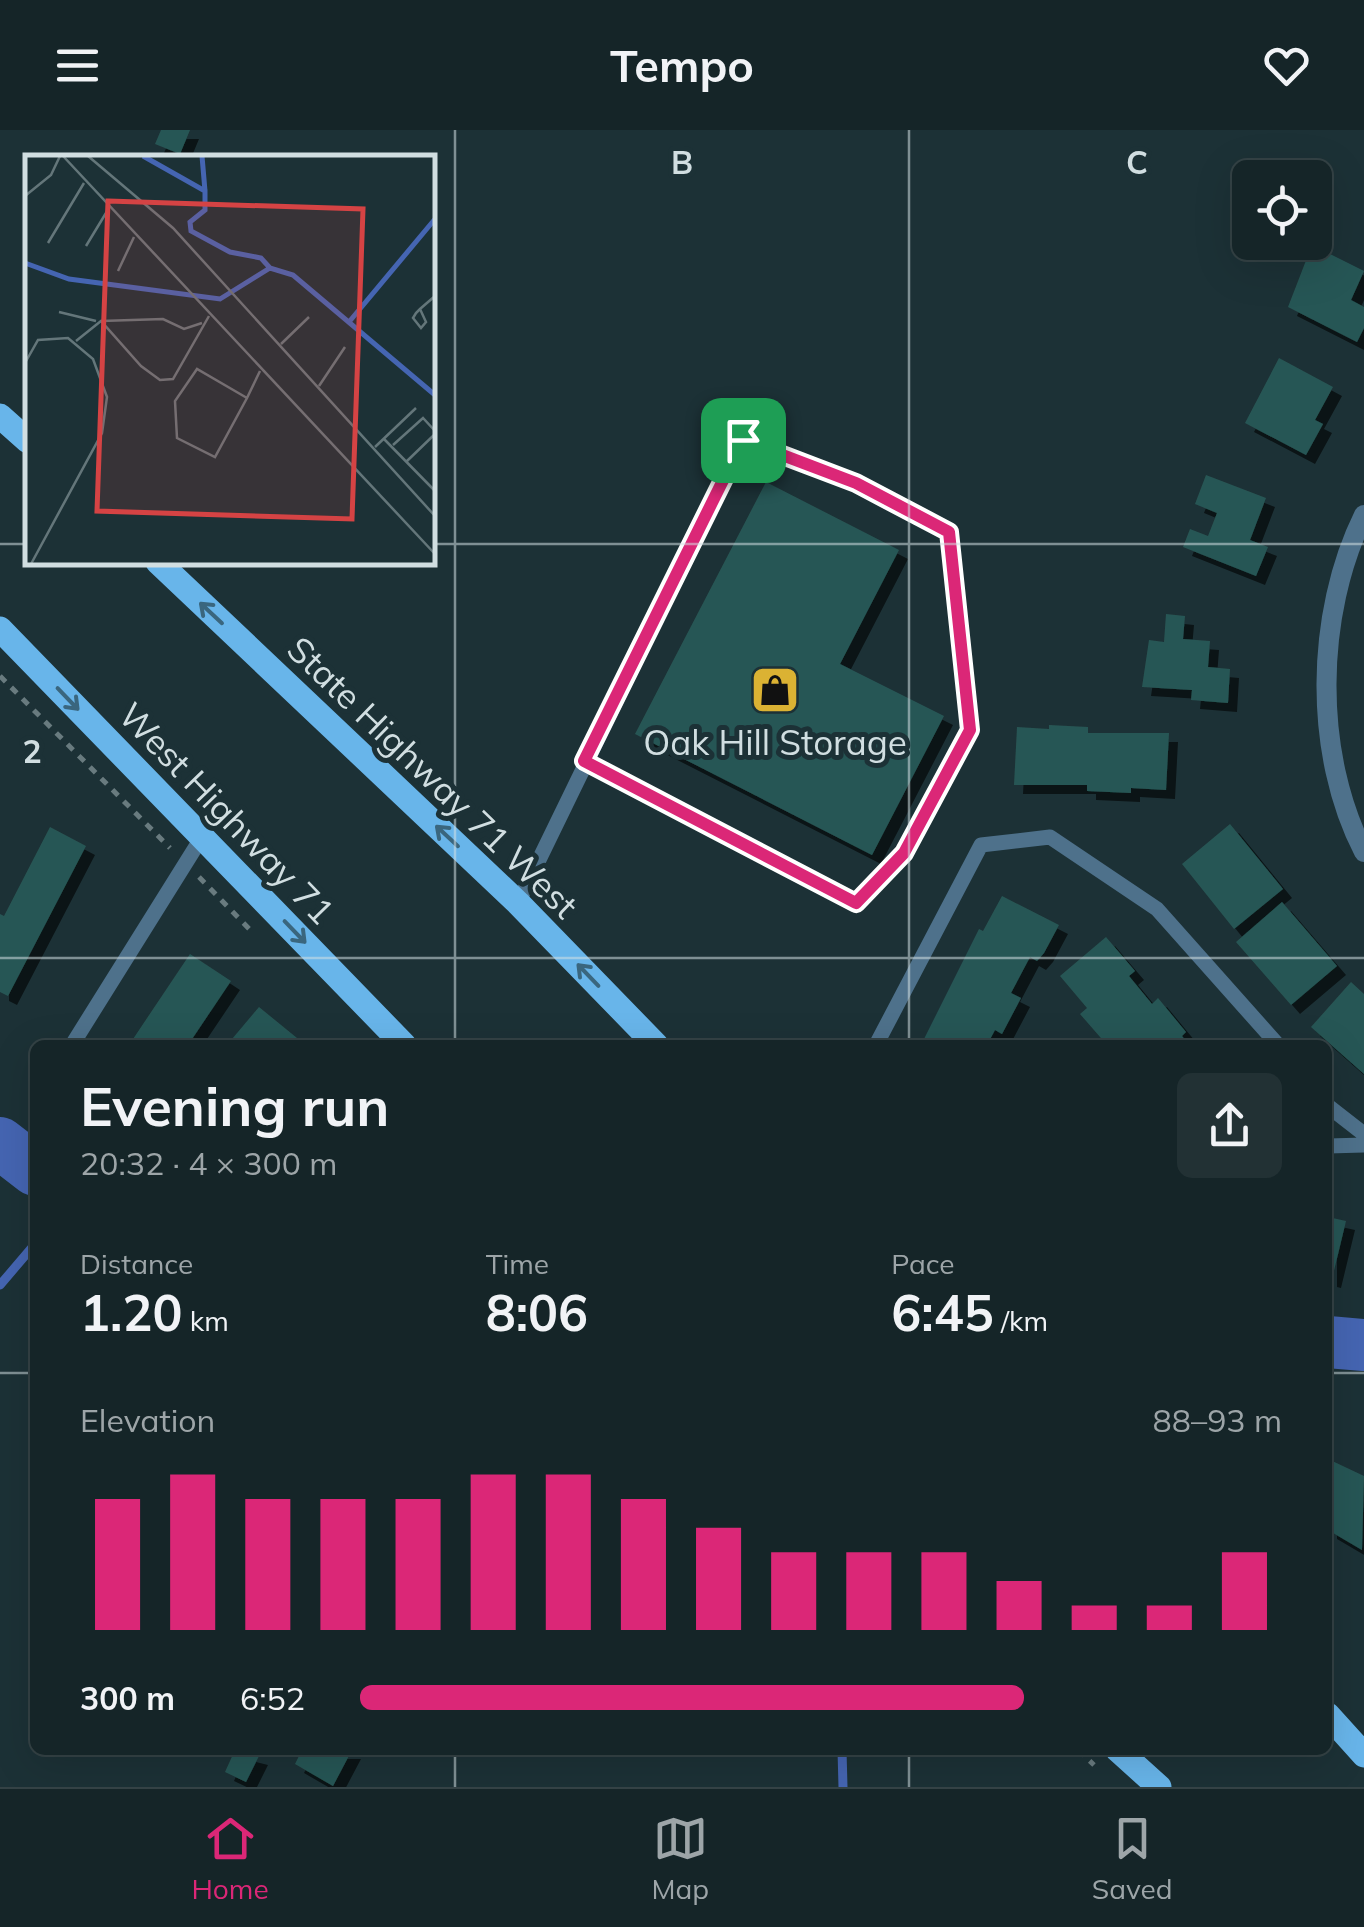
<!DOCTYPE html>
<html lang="en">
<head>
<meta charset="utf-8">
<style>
  body { margin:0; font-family:Mulish,sans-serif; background:#223134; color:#f1f3f6; height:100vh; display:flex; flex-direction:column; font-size:38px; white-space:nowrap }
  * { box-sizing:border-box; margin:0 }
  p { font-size:32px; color:#9da5a8 }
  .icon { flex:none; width:55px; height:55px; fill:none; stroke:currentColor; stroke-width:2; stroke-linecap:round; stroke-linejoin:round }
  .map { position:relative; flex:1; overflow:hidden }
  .details { position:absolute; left:30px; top:910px; width:1302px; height:715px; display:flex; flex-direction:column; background:#152528; border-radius:15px; box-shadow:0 10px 40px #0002,0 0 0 2px #344245 }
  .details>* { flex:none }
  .buttons { position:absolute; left:1232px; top:30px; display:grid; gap:20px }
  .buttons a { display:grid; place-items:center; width:100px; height:100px; border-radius:15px; background:#152528; box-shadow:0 10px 40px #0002,0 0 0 2px #344245; font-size:50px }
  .pin { position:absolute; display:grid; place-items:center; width:85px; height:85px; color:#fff; margin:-42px; border-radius:20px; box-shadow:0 5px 15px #0006 }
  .round { display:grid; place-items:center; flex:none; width:105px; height:105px; border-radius:15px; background:#223134 }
  .head { display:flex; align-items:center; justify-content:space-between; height:170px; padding:0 50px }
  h1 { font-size:55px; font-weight:700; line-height:75px }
  .stats { display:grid; grid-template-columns:repeat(3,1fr); gap:15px; height:170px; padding:10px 50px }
  .stats div { display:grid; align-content:center }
  .stats b { font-size:50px; font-weight:700 }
  .stats small { font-size:28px; font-weight:400 }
  .stats p { font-size:28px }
  .chart { height:280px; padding:20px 50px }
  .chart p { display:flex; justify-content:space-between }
  .chart svg { width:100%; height:180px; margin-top:10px; stroke:#db2777; stroke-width:6 }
  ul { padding:0 50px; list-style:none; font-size:32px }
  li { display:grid; grid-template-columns:160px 120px 1fr; align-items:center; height:75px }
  li i { height:25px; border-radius:12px; background:#db2777 }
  header { display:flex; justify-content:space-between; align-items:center; height:130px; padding:0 50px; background:#152528; font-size:45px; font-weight:700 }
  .dock { display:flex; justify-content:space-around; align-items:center; height:140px; border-top:2px solid #344245; background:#152528; font-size:28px; color:#9da5a8 }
  .dock a { display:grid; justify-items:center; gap:5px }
  .dock .current { color:#db2777 }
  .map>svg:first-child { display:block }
</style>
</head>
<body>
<header><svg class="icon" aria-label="menu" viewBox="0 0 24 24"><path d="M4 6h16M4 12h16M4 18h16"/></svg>Tempo<svg class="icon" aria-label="heart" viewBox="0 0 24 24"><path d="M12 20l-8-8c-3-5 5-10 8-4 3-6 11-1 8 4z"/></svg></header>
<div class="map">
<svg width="1364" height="1657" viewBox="0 0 1364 1657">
  <defs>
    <filter id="shadow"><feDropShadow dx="9" dy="9" stdDeviation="0" flood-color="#0009"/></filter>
  </defs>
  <rect width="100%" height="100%" fill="#1c3136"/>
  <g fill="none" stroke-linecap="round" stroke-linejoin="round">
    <path stroke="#4565b2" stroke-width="9" d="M 0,1155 L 35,1114
      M 842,1620 L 843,1657"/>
    <path stroke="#4565b2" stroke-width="52" d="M 0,1013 L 35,1040
      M 1328,1212 L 1364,1215"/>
  </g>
  <path fill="#285654" filter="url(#shadow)" d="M 161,0 L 190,0 L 180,24 L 155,14 Z
    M 1312,115 L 1364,141 L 1351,170 L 1364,177 L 1364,198 L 1357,212 L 1288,177 Z
    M 1279,228 L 1333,257 L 1315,290 L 1323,294 L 1306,325 L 1245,293 Z
    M 1206,345 L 1266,368 L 1250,410 L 1268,417 L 1256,446 L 1183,417 L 1190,399 L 1208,406 L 1217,383 L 1195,374 Z
    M 766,352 L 899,420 L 840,534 L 944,586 L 872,725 L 635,604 Z
    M 1166,484 L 1185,486 L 1183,509 L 1210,511 L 1208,537 L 1230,539 L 1228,573 L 1191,570 L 1192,560 L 1142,557 L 1149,510 L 1164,512 Z
    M 1049,595 L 1088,597 L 1088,603 L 1169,603 L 1166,660 L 1131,658 L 1131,663 L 1087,661 L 1087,655 L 1014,655 L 1017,597 L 1049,599 Z
    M 1230,694 L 1283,759 L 1234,799 L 1182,734 Z
    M 50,697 L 86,716 L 8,866 L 0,862 L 0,784 L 4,786 Z
    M 1002,766 L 1059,795 L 1044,823 L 1037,831 L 1030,827 L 1011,863 L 1021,868 L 1002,904 L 995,900 L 987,915 L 935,915 L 924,909 L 979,799 L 983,801 Z
    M 1282,772 L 1337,836 L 1291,875 L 1236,812 Z
    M 1106,807 L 1135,841 L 1129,846 L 1152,874 L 1158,868 L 1186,902 L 1182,906 L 1189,915 L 1118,915 L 1114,910 L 1107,915 L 1080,884 L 1087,878 L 1060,846 Z
    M 190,824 L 231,851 L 188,915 L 129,915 Z
    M 1351,852 L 1364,864 L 1364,944 L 1311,897 Z
    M 259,877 L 297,908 L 291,915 L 227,915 Z
    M 1328,1087 L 1346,1091 L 1332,1149 L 1328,1148 Z
    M 1328,1329 L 1364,1346 L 1362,1420 L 1328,1400 Z
    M 235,1620 L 259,1626 L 246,1652 L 225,1642 Z
    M 302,1620 L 352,1620 L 333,1656 L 295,1634 Z"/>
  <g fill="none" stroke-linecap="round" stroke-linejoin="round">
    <path stroke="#697b7f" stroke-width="5" stroke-dasharray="8 8" stroke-linecap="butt" d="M 0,546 L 170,718
      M 199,747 L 254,804
      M 1078,1620 L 1094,1635"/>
    <path stroke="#4e718b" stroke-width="15" d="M 518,773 L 743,310 L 857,353 L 949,402 L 970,600 L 904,723 L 856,773 L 584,631
      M 72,915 L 202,707
      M 876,915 L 981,715 L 1050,707 L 1157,779 L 1278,915
      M 1328,976 L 1364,1004
      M 1328,1016 L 1364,1015"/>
    <path stroke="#4e718b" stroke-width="20" d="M 1364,385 C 1315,484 1313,624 1364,722"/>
    <path stroke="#68b5ea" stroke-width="25" d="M 0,286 L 28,311
      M 158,432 L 518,773 L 656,915
      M 0,499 L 404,915
      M 1328,1585 L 1364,1625
      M 1118,1620 L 1159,1657"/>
  </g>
  <defs><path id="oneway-shaft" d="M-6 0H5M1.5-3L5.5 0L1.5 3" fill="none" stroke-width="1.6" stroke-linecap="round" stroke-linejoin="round" transform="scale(2.5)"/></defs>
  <g stroke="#3a667e">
    <use href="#oneway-shaft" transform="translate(211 483) rotate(-137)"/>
    <use href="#oneway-shaft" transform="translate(68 569) rotate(46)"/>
    <use href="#oneway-shaft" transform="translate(447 706) rotate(-137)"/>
    <use href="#oneway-shaft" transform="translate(295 802) rotate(46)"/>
    <use href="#oneway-shaft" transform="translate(588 845) rotate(-134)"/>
  </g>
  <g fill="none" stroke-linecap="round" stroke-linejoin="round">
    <g stroke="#fff" stroke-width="20">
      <path id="route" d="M 743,310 L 856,353 L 949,402 L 970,600 L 904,723 L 856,773 L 584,631 Z"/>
    </g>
    <use href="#route" stroke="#db2777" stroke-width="12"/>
  </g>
  <path fill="none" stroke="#d1dee1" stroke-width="2.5" stroke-opacity="0.55" d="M 455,0 L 455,915M 909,0 L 909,915M 0,414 L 28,414M 432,414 L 1364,414M 0,828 L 1364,828M 0,1243 L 35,1243M 1328,1243 L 1364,1243M 455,1620 L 455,1657M 909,1620 L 909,1657"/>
  <defs>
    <g id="shop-square" transform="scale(2.5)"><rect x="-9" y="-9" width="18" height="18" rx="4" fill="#dbb233" stroke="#1c3136"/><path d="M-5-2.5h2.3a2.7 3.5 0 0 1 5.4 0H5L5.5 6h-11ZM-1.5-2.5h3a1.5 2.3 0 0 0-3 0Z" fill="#111"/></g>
  </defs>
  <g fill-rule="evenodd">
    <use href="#shop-square" x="775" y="560"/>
  </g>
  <g text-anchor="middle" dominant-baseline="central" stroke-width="10" stroke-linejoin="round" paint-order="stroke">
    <g font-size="35" fill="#d1dee1" stroke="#1c3136">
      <text x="775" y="612">Oak Hill Storage</text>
    </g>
    <g font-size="35" fill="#d1dee1" stroke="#1c3136">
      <text transform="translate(433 647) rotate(44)">State Highway 71 West</text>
      <text transform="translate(227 683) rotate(46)">West Highway 71</text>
    </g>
  </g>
  <g transform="translate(25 25)">
    <rect width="410" height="410" fill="#1c3136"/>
    <path fill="none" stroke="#4565b2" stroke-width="5" d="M 118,1 L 180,36 L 180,55 L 165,67 L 166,76 L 205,97 L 236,103 L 245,113M 177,1 L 180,36M 0,108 L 44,124 L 195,144 L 245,113 L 268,120 L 410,240M 324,167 L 410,64"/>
    <path fill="none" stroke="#64767a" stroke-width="2.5" d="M 38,1 L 410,399M 63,1 L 148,73 L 410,361M 0,41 L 26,20 L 35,1M 23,88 L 59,28M 61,91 L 84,53M 93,116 L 109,82M 395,154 L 401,167 L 396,173 L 388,163 L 391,158 L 395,154 L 410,141M 34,157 L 71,166M 76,166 L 138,164 L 159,174 L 177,168M 51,186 L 76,166 L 116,211 L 135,225 L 148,224 L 184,161M 256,189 L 284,162M 0,208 L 13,185 L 43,183 L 68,204 L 82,242 L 77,278 L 6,409M 294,231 L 320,192M 222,243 L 172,214 L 150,246 L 152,283 L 190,302 L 222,243 L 235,216M 359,284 L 410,336M 368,290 L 398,263 L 410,276M 350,292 L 391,253M 382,306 L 410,279"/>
    <path fill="#d54344" fill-opacity="0.15" stroke="#d54344" stroke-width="5" d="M 83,46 L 338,54 L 327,364 L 72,356 Z"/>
    <rect width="410" height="410" fill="none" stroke="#d1dee1" stroke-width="5"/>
  </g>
  <g font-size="32" text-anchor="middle" font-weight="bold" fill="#d1dee1" stroke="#1c3136" stroke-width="10" stroke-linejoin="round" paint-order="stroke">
    <text x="682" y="44">B</text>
    <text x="1137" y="44">C</text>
    <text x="32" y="633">2</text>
  </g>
</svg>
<div class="buttons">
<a><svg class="icon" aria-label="locate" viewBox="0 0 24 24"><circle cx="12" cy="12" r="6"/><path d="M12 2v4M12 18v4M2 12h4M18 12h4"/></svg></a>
</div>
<div class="pin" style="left:743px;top:310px;background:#1e9e55"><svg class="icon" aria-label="arrive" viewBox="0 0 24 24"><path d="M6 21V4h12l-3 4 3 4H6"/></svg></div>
<section class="details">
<div class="head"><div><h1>Evening run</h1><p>20:32 · 4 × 300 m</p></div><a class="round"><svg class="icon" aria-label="share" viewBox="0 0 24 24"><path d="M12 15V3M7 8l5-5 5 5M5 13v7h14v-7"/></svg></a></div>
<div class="stats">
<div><p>Distance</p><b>1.20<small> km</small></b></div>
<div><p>Time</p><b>8:06</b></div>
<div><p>Pace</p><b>6:45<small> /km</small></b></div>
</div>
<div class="chart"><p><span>Elevation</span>88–93 m</p>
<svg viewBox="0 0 160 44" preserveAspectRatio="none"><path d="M5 44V12M15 44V6M25 44V12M35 44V12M45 44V12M55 44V6M65 44V6M75 44V12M85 44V19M95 44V25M105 44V25M115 44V25M125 44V32M135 44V38M145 44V38M155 44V25"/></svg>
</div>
<ul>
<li><b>300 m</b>6:52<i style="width:72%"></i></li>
</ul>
</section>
</div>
<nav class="dock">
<a class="current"><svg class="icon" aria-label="home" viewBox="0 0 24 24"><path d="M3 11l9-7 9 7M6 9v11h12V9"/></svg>Home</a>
<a><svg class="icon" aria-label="map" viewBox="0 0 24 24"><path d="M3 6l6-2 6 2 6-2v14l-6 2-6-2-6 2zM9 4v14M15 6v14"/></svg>Map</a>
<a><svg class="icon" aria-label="saved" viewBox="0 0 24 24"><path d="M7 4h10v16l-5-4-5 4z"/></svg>Saved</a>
</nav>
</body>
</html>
